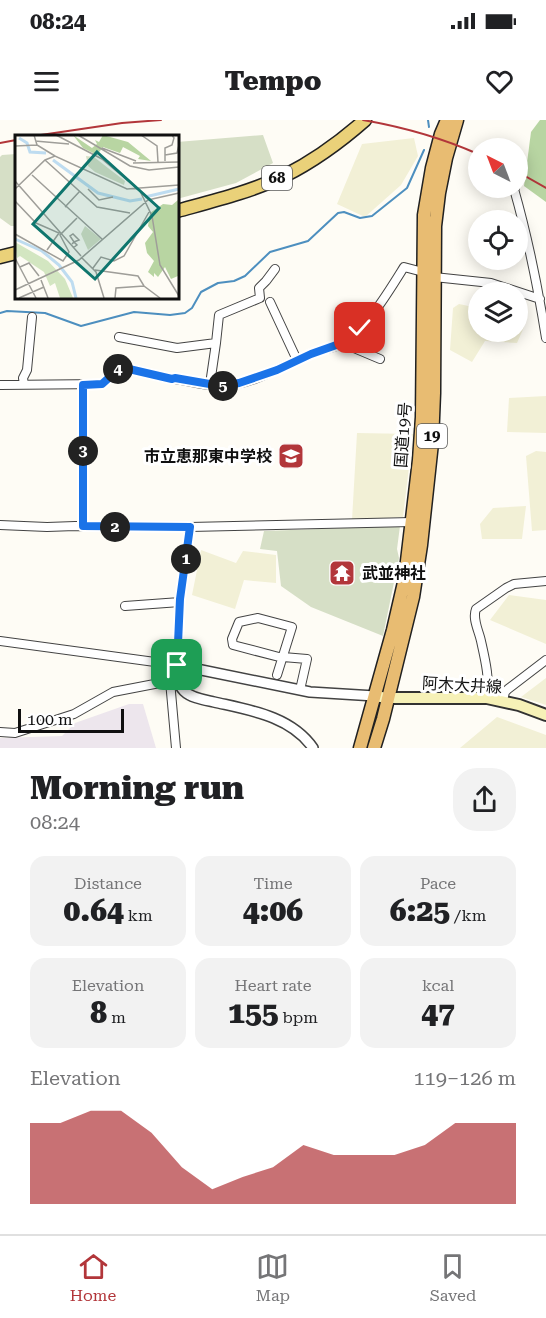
<!DOCTYPE html>
<html lang="en">
<head>
<meta charset="utf-8">
<style>
  body { margin:0; font-family:"Roboto Serif","Noto Sans JP",serif; background:#f2f2f2; color:#202124; height:100vh; display:flex; flex-direction:column; font-size:22px; white-space:nowrap }
  * { box-sizing:border-box; margin:0 }
  p { font-size:20px; color:#757577 }
  .icon { flex:none; width:33px; height:33px; fill:none; stroke:currentColor; stroke-width:2; stroke-linecap:round; stroke-linejoin:round }
  .map { position:relative; height:628px; overflow:hidden }
  .side { display:flex; flex-direction:column; background:#fff; flex:1 }
  .side>* { flex:none }
  .needle { width:39px; rotate:318deg }
  .controls { position:absolute; left:468px; top:18px; display:grid; gap:12px }
  .controls a { display:grid; place-items:center; width:60px; height:60px; border-radius:50%; background:#fff; box-shadow:0 3px 15px #0003; font-size:30px }
  .scale { position:absolute; left:18px; bottom:15px; width:106px; box-sizing:border-box; padding-left:6px; border:3px solid #101010; border-top:0; font-size:16px; line-height:21px; white-space:nowrap; color:#101010; -webkit-text-stroke:4px #fff; paint-order:stroke }
  .pin { position:absolute; display:grid; place-items:center; width:51px; height:51px; color:#fff; margin:-26px; border-radius:12px; box-shadow:0 3px 9px #0006 }
  .km { position:absolute; width:30px; height:30px; margin:-15px; border-radius:50%; background:#222; color:#fff; font-size:16px; line-height:30px; text-align:center }
  .round { display:grid; place-items:center; flex:none; width:63px; height:63px; border-radius:24px; background:#f2f2f2 }
  .overview { display:flex; align-items:center; justify-content:space-between; height:102px; padding:0 30px }
  h1 { font-size:33px; font-weight:800; line-height:45px }
  .metrics { display:grid; grid-template-columns:repeat(3,1fr); gap:9px; height:102px; padding:6px 30px }
  .metrics div { display:grid; align-content:center; border-radius:15px; background:#f2f2f2; text-align:center }
  .metrics b { font-size:30px; font-weight:800 }
  .metrics small { font-size:16px; font-weight:400 }
  .metrics p { font-size:16px }
  .chart { height:168px; padding:12px 30px }
  .chart p { display:flex; justify-content:space-between }
  .chart svg { width:100%; height:108px; margin-top:6px; fill:#b2363a; opacity:.7 }
  .status { display:flex; justify-content:space-between; align-items:center; height:42px; padding:0 30px; background:#fff; direction:ltr }
  .status svg { height:16px; fill:currentColor }
  header { display:flex; justify-content:space-between; align-items:center; height:78px; padding:0 30px; background:#fff; font-size:27px; font-weight:800 }
  .tabs { display:flex; justify-content:space-around; align-items:center; height:84px; border-top:2px solid #e0e0e0; background:#fff; font-size:16px; color:#757577 }
  .tabs a { display:grid; justify-items:center; gap:3px }
  .tabs .active { color:#b2363a }
  .map>svg:first-child { display:block }
</style>
</head>
<body>
<div class="status"><b>08:24</b><svg viewBox="0 0 49 12"><path d="M0 12V9h3v3zM5 12V6h3v6zM10 12V3h3v9zM15 12V0h3v12zM26 1h20v11H26zM47 4h2v5h-2z"/></svg></div>
<header><svg class="icon" aria-label="menu" viewBox="0 0 24 24"><path d="M4 6h16M4 12h16M4 18h16"/></svg>Tempo<svg class="icon" aria-label="heart" viewBox="0 0 24 24"><path d="M12 20l-8-8c-3-5 5-10 8-4 3-6 11-1 8 4z"/></svg></header>
<div class="map">
<svg width="546" height="628" viewBox="0 0 546 628">
  <rect width="100%" height="100%" fill="#fefcf5"/>
  <path fill="#ede6ed" d="M 129,584 L 143,584 L 156,628 L 0,628 L 0,618 L 62,616 L 75,603 Z"/>
  <path fill="#f2f0d6" d="M 414,18 L 418,36 L 401,65 L 365,97 L 337,84 L 362,24 Z
    M 459,184 L 478,188 L 478,212 L 518,212 L 518,203 L 524,207 L 517,223 L 485,221 L 472,242 L 450,230 L 453,188 Z
    M 546,276 L 546,313 L 507,312 L 509,278 Z
    M 357,313 L 413,314 L 403,397 L 352,400 Z
    M 536,331 L 546,332 L 546,410 L 532,411 L 526,336 Z
    M 526,386 L 522,419 L 482,419 L 480,404 L 493,388 Z
    M 201,430 L 236,443 L 243,431 L 276,435 L 276,463 L 244,460 L 235,489 L 192,475 Z
    M 509,475 L 546,480 L 546,524 L 490,500 Z
    M 546,558 L 546,585 L 521,577 Z
    M 497,597 L 546,615 L 546,628 L 460,628 Z"/>
  <path fill="#b8d5a2" d="M 540,0 L 546,0 L 546,82 L 524,66 L 531,12 Z"/>
  <path fill="#d6dfc6" d="M 263,15 L 273,43 L 236,63 L 177,79 L 177,22 Z
    M 16,34 L 16,106 L 11,106 L 0,98 L 0,37 L 2,35 Z
    M 400,406 L 397,429 L 399,438 L 383,516 L 311,487 L 281,466 L 277,431 L 260,429 L 264,411 Z"/>
  <g fill="none" stroke-linecap="round" stroke-linejoin="round">
    <path stroke="#4d8fbf" stroke-width="2" d="M 428,0 L 429,7
      M 0,193 L 7,191 L 45,193 L 81,206 L 134,192 L 170,195 L 185,193 L 192,188 L 201,172 L 218,163 L 234,161 L 245,156 L 270,132 L 308,121 L 338,93 L 344,92 L 360,98 L 372,96 L 407,68 L 424,30"/>
  </g>
  <path fill="#58524e" d="M 346,448 L 349,462 L 340,464 L 337,450 Z"/>
  <g fill="none" stroke-linecap="round" stroke-linejoin="round">
    <g stroke="#434343" stroke-width="10">
      <path id="minor" d="M 515,68 L 514,69 C 528,118 538,168 546,218
        M 434,157 L 491,163 L 540,179
        M 270,182 L 297,240
        M 119,217 L 177,228 L 216,223 L 219,195 L 260,178 L 259,168 L 266,161 L 275,149
        M 342,223 L 380,239
        M 210,264 L 216,223
        M 0,265 L 102,264 L 120,248 L 129,249 L 172,259 L 175,259 C 189,261 207,266 221,266 C 249,266 283,246 308,235 C 319,230 333,229 343,223 C 367,208 389,171 404,147 L 423,152
        M 24,265 L 23,258 L 27,250 L 32,197
        M 0,405 L 47,407 L 75,406 L 190,407 L 412,402
        M 83,406 L 83,265
        M 125,486 L 180,482
        M 0,521 L 177,545 L 180,479 L 190,407
        M 277,555 L 292,507 L 258,498 L 239,502 L 232,519 L 233,525 L 279,537 L 283,537 L 307,539 L 300,570
        M 487,578 C 490,559 485,539 481,521 C 479,511 472,499 476,489 L 506,468 L 514,464 L 546,461
        M 503,581 L 505,572 L 508,569 L 546,540
        M 0,612 L 15,613 L 74,594 L 113,572 L 170,561 L 176,628"/>
    </g>
    <g stroke="#434343" stroke-width="12">
      <path id="tertiary" d="M 313,628 C 291,596 249,590 214,582 C 205,580 191,578 184,571 C 177,564 177,554 177,545 L 310,572 L 375,576"/>
    </g>
    <g stroke="#323232" stroke-width="14">
      <path id="secondary" d="M 375,576 L 387,578 L 487,578 L 519,585 L 546,595"/>
    </g>
    <g stroke="#212121" stroke-width="15">
      <path id="primary" d="M 177,91 C 213,81 250,72 284,56 C 314,41 340,22 365,0
        M 0,137 L 16,133"/>
    </g>
    <g stroke="#212121" stroke-width="15">
      <path id="trunk" d="M 360,628 L 393,510 L 405,458 L 419,340 L 422,297 L 424,95 L 432,48 L 441,14 L 447,0
        M 374,628 L 383,599 L 413,477 L 421,425 L 432,323 L 434,273 L 435,106 L 439,73 L 446,38 L 457,0"/>
    </g>
    <use href="#minor" stroke="#fff" stroke-width="8"/>
    <use href="#tertiary" stroke="#fff" stroke-width="9"/>
    <use href="#secondary" stroke="#f6f1b7" stroke-width="10"/>
    <use href="#primary" stroke="#ead179" stroke-width="12"/>
    <use href="#trunk" stroke="#e8bc72" stroke-width="12"/>
    <path stroke="#b2363a" stroke-width="2" d="M 363,0 C 403,7 442,18 478,34
      M 34,16 L 122,3 L 161,0
      M 0,23 L 16,20
      M 518,52 L 546,68"/>
  </g>
  <g fill="none" stroke-linecap="round" stroke-linejoin="round">
    <g stroke="#fff" stroke-width="12">
      <path id="route" d="M 177,545 L 180,479 L 190,407 L 83,406 L 83,265 L 102,264 L 120,248 L 129,249 L 172,259 L 175,258 L 221,266 L 239,263 L 277,250 L 311,234 L 342,223 L 360,208"/>
    </g>
    <use href="#route" stroke="#1a73e8" stroke-width="8"/>
  </g>
  <defs>
    <g id="school-square" transform="scale(1.35)"><rect x="-9" y="-9" width="18" height="18" rx="4" fill="#b2363a" stroke="#fff"/><path d="M0-5L7-2L0 1L-7-2ZM-4 1L0 2.5L4 1V4Q0 6-4 4Z" fill="#fff"/></g>
    <g id="temple-square" transform="scale(1.35)"><rect x="-9" y="-9" width="18" height="18" rx="4" fill="#b2363a" stroke="#fff"/><path d="M0-6L5-2H3V0L6.5 2.5H4V6H1.5V3h-3V6H-4V2.5H-6.5L-3 0V-2H-5Z" fill="#fff"/></g>
  </defs>
  <g fill-rule="evenodd">
    <use href="#school-square" x="291" y="336"/>
    <use href="#temple-square" x="342" y="453"/>
  </g>
  <g text-anchor="middle" dominant-baseline="central" stroke-width="6" stroke-linejoin="round" paint-order="stroke">
    <g fill="#fff" stroke="#585858" stroke-width="1.5">
      <rect x="262" y="46" width="30" height="24" rx="4.5"/>
      <rect x="417" y="304" width="30" height="24" rx="4.5"/>
    </g>
    <g font-size="15" font-weight="bold" fill="#101010">
      <text x="277" y="58">68</text>
      <text x="432" y="316">19</text>
    </g>
    <g font-size="16" fill="#101010" stroke="#fff">
      <text transform="translate(403 315) rotate(-86)">国道19号</text>
      <text transform="translate(462 565) rotate(3)">阿木大井線</text>
    </g>
    <g font-size="16" font-weight="bold" fill="#101010" stroke="#fff" text-anchor="end">
      <text x="272" y="336">市立恵那東中学校</text>
      <text x="362" y="453" text-anchor="start">武並神社</text>
    </g>
  </g>
  <g transform="translate(15 15)">
    <rect width="164" height="164" fill="#fefcf5"/>
    <path d="M 0,107 L 33,126 L 50,144 L 58,163 L 45,163 L 40,148 L 35,151 L 29,137 L 5,121 L 2,123 Z" fill="#d3e6c1"/>
    <path d="M 58,0 L 77,13 L 82,9 L 80,5 L 84,7 L 88,0 L 113,7 L 136,26 L 123,24 L 125,21 L 108,12 L 105,18 L 88,12 L 82,20 L 68,13 ZM 163,65 L 163,141 L 156,144 L 150,132 L 143,142 L 139,138 L 139,142 L 133,137 L 139,126 L 132,118 L 130,108 L 138,97 L 133,91 L 135,78 L 148,69 L 157,70 Z" fill="#b8d5a2"/>
    <path d="M 71,21 L 79,22 L 93,33 L 110,46 L 109,50 L 80,37 L 73,31 ZM 70,91 L 86,104 L 73,115 L 66,99 Z" fill="#d6dfc6"/>
    <path fill="none" stroke="#bedcf0" stroke-width="3" d="M 4,3 L 12,8 L 15,17 L 31,18M 38,25 L 83,58 L 115,66 L 127,64M 130,62 L 164,54M 0,104 L 27,116 L 44,130 L 57,147 L 61,163"/>
    <path fill="none" stroke="#9f9e99" stroke-width="1.5" d="M 19,0 L 22,10 L 40,21M 41,0 L 87,24 L 125,56 L 137,81 L 145,130 L 164,161M 63,0 L 115,31 L 134,35 L 164,32M 126,0 L 142,11 L 143,27M 20,6 L 54,9M 0,11 L 22,10M 87,13 L 121,26M 150,20 L 162,18 L 164,10M 30,25 L 82,72 L 115,78M 150,26 L 150,13 L 157,10 L 159,3 L 157,0M 118,28 L 164,27M 17,40 L 87,104M 0,46 L 66,121M 0,54 L 30,25 L 40,21 L 112,54 L 164,50M 73,54 L 84,65 L 98,62M 0,66 L 21,88 L 44,98 L 32,115M 50,72 L 65,56M 0,99 L 48,126 L 54,117 L 45,100 L 62,83M 57,109 L 59,107 L 64,105 L 58,99 L 55,101 L 59,107 L 62,110 L 58,113M 66,122 L 81,137 L 89,163M 0,123 L 21,163M 5,132 L 14,128 L 24,141M 78,133 L 86,122 L 99,126 L 109,121 L 134,77M 80,135 L 123,141 L 129,151 L 145,163M 26,145 L 33,163M 0,155 L 64,125 L 133,65 L 164,58M 4,163 L 29,152M 100,163 L 101,153 L 129,151"/>
    <path fill="#0f766e" fill-opacity="0.15" stroke="#0f766e" stroke-width="3" d="M 82,17 L 144,73 L 80,144 L 18,89 Z"/>
    <rect width="164" height="164" fill="none" stroke="#101010" stroke-width="3"/>
  </g>
</svg>
<div class="controls">
<a><svg class="needle" viewBox="-14 -14 28 28"><path d="M0-13l5 13h-10z" fill="#e53935"/><path d="M0 13l5-13h-10z" fill="#757577"/></svg></a>
<a><svg class="icon" aria-label="locate" viewBox="0 0 24 24"><circle cx="12" cy="12" r="6"/><path d="M12 2v4M12 18v4M2 12h4M18 12h4"/></svg></a>
<a><svg class="icon" aria-label="layers" viewBox="0 0 24 24"><path d="M12 4l9 5-9 5-9-5zM3 14l9 5 9-5"/></svg></a>
</div>
<div class="scale">100 m</div>
<div class="pin" style="left:177px;top:545px;background:#1e9e55"><svg class="icon" aria-label="arrive" viewBox="0 0 24 24"><path d="M6 21V4h12l-3 4 3 4H6"/></svg></div>
<div class="pin" style="left:360px;top:208px;background:#d93025"><svg class="icon" aria-label="check" viewBox="0 0 24 24"><path d="M5 12l5 5 9-10"/></svg></div>
<b class="km" style="left:186px;top:439px">1</b>
<b class="km" style="left:115px;top:407px">2</b>
<b class="km" style="left:83px;top:331px">3</b>
<b class="km" style="left:118px;top:249px">4</b>
<b class="km" style="left:223px;top:266px">5</b>
</div>
<section class="side">
<div class="overview"><div><h1>Morning run</h1><p>08:24</p></div><a class="round"><svg class="icon" aria-label="share" viewBox="0 0 24 24"><path d="M12 15V3M7 8l5-5 5 5M5 13v7h14v-7"/></svg></a></div>
<div class="metrics">
<div><p>Distance</p><b>0.64<small> km</small></b></div>
<div><p>Time</p><b>4:06</b></div>
<div><p>Pace</p><b>6:25<small> /km</small></b></div>
</div>
<div class="metrics">
<div><p>Elevation</p><b>8<small> m</small></b></div>
<div><p>Heart rate</p><b>155<small> bpm</small></b></div>
<div><p>kcal</p><b>47</b></div>
</div>
<div class="chart"><p><span>Elevation</span>119–126 m</p>
<svg viewBox="0 0 160 44" preserveAspectRatio="none"><path d="M0 44V11L10 11L20 6L30 6L40 15L50 29L60 38L70 33L80 29L90 20L100 24L110 24L120 24L130 20L140 11L150 11L160 11V44z"/></svg>
</div>
</section>
<nav class="tabs">
<a class="active"><svg class="icon" aria-label="home" viewBox="0 0 24 24"><path d="M3 11l9-7 9 7M6 9v11h12V9"/></svg>Home</a>
<a><svg class="icon" aria-label="map" viewBox="0 0 24 24"><path d="M3 6l6-2 6 2 6-2v14l-6 2-6-2-6 2zM9 4v14M15 6v14"/></svg>Map</a>
<a><svg class="icon" aria-label="saved" viewBox="0 0 24 24"><path d="M7 4h10v16l-5-4-5 4z"/></svg>Saved</a>
</nav>
</body>
</html>
